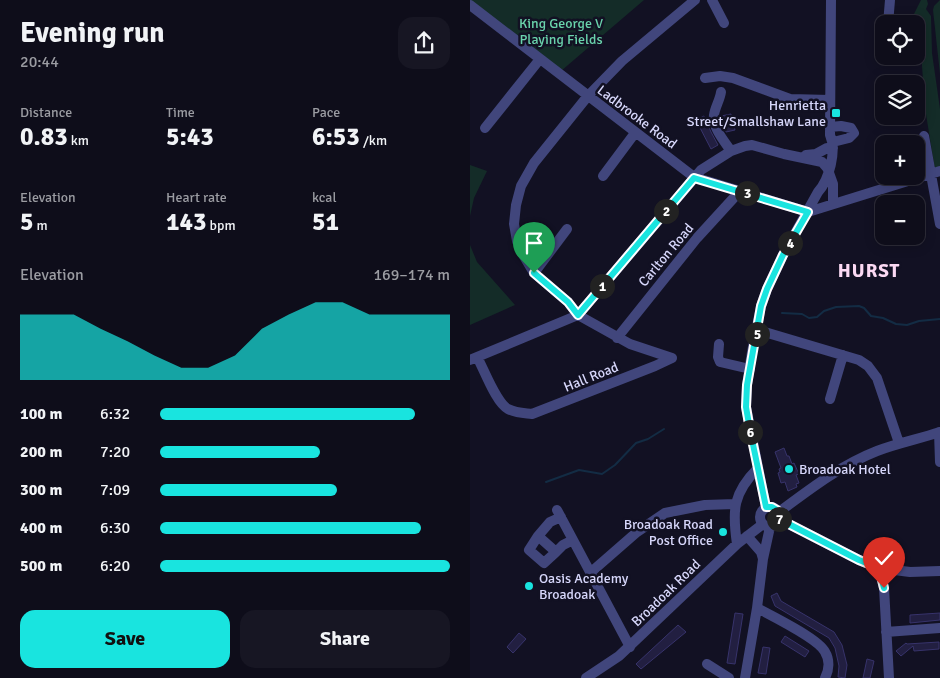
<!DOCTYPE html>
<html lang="en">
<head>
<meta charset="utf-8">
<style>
  body { margin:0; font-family:Signika,sans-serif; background:#171623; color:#f1f3f6; height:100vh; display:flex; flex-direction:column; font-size:19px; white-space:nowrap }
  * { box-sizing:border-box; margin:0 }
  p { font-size:16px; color:#9b9ca2 }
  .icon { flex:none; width:28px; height:28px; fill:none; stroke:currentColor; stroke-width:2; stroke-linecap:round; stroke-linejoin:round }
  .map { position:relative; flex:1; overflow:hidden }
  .sheet { display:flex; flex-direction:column; background:#0e0d1a; width:470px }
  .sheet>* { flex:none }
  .buttons { position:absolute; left:405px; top:15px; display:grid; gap:10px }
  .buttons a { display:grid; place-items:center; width:50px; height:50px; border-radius:10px; background:#0e0d1a; box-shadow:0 2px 12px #0003,0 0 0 1px #2e2d39; font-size:25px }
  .pin { position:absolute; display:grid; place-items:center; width:42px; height:42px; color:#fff; margin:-51px -21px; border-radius:50% 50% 50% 0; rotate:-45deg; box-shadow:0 0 5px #0007 }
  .pin .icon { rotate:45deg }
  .km { position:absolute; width:25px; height:25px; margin:-12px; border-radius:50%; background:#222; color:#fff; font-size:14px; line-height:25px; text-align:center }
  .round { display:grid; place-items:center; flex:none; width:52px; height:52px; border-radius:15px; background:#171623 }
  .headline { display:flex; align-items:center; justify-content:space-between; height:85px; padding:0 20px }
  h1 { font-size:28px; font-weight:800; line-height:38px }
  .stats { display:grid; grid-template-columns:repeat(3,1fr); gap:8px; height:85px; padding:5px 20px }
  .stats div { display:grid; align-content:center }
  .stats b { font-size:25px; font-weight:800 }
  .stats small { font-size:14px; font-weight:400 }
  .stats p { font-size:14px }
  .chart { height:140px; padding:10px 20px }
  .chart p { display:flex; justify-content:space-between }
  .chart svg { width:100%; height:90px; margin-top:5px; fill:#19e4df; opacity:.7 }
  .primary-button { display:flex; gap:10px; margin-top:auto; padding:10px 20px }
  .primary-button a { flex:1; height:58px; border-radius:15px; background:#19e4df; color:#111; font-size:20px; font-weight:800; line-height:58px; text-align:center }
  .primary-button a+a { background:#171623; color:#f1f3f6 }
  ul { padding:0 20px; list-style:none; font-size:16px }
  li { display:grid; grid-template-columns:80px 60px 1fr; align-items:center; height:38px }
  li i { height:12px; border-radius:6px; background:#19e4df }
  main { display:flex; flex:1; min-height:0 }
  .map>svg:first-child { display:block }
</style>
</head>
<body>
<main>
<section class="sheet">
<div class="headline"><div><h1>Evening run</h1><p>20:44</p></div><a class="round"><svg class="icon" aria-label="share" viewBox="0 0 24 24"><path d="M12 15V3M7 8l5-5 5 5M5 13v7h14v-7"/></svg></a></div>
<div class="stats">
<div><p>Distance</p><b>0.83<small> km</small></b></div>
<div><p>Time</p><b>5:43</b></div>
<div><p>Pace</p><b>6:53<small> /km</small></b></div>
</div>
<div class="stats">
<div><p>Elevation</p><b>5<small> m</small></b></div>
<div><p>Heart rate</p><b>143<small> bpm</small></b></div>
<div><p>kcal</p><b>51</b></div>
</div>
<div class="chart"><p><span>Elevation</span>169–174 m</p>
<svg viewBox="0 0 160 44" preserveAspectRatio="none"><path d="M0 44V12L10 12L20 12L30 19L40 25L50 32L60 38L70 38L80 32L90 19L100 12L110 6L120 6L130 12L140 12L150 12L160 12V44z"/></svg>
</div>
<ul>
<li><b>100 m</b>6:32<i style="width:88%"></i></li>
<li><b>200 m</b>7:20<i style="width:55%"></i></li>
<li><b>300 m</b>7:09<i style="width:61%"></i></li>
<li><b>400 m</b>6:30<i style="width:90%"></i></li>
<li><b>500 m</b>6:20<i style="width:100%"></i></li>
</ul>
<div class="primary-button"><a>Save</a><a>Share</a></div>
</section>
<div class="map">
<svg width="470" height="678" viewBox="0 0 470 678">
  <rect width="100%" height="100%" fill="#121123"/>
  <path fill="#142c28" d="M 0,0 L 174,0 L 91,71 Z
    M 451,0 L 457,0 L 458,4 L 456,9 L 461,16 L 462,53 L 470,109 L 470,168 L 465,170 L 455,108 L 450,38 L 446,36 L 446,24 L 439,24 Z
    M 470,0 L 470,74 L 463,10 L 464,6 Z
    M 0,165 L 17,171 L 4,198 L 0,216 Z
    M 0,245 L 7,262 L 45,305 L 0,325 Z"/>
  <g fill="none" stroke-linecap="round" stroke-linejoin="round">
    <path stroke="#132c44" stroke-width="2" d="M 312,313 L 332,314 L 339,318 L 347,317 L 354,311 L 366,307 L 389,306 L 394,308 L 401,316 L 413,318 L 426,324 L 437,325 L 449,321 L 470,319
      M 76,482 L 109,470 L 132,474 L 145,465 L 166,443 L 178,439 L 194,429"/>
  </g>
  <path fill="#221f41" stroke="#37336b" d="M 261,114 L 265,130 L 256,132 L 251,122 L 251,116 Z
    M 234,116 L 241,132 L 248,145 L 241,149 L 226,120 Z
    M 314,448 L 317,456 L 319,456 L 322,464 L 324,463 L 329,474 L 326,475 L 329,483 L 326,484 L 327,487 L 318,491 L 315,482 L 311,483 L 308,473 L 310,472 L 309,469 L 311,468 L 305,452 Z
    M 307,593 L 311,601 L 364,632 L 372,645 L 377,665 L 375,678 L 368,677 L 369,666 L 365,648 L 359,638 L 305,606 L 301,596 Z
    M 265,613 L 273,614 L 265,664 L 257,663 Z
    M 470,613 L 470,620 L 440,623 L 440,615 Z
    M 208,625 L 216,632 L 171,669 L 166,664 Z
    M 49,633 L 56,639 L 43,653 L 37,647 Z
    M 315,636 L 339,651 L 335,657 L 311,642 Z
    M 469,642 L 469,649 L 444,651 L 443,646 L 431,656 L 426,651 L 436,643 L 437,644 Z
    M 293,647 L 300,648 L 296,674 L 288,673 Z
    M 397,659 L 404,661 L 400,678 L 393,678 Z"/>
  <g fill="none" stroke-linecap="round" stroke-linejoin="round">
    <path stroke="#41467c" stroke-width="10" d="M 242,0 L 254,23
      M 0,5 L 224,177 L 338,212
      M 418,24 L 420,0
      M 235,78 L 250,76 L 263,78 L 320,99 L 360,100
      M 251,92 C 250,100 245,107 244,115 C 242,127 254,141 261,151
      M 360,127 L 371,126 L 381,128 L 384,133 L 379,138 L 363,142
      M 15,128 L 70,59
      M 454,136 L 470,224
      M 336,155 L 346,154 L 357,148 L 363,148
      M 358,170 L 363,184 L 363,203
      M 133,176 L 165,133
      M 338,212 L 470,171
      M 64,273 L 97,229
      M 288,330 L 389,360 L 398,366 L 407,378 L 429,443
      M 147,338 L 227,238 L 270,191
      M 249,344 L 248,357 L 250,362 L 280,369
      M 7,357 C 14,369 26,403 38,409 C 46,413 54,413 62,414 L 185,366 L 202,358
      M 202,358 L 160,344 L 108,315 L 98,302 L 64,273 L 52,253 L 47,241 L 44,224 L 46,205 L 51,186 L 64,163 L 117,97 L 152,61 L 225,0
      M 0,360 L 108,315 L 231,170 L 261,151 L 275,146 L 282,145 L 314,154 L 352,162 L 358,169
      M 360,399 L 373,355
      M 469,432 L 470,462
      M 296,507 L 276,407 L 277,385 L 282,352 L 291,306 L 297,289 L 313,255 L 348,192 C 359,180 367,151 360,135 L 361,0
      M290 517a10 10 0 1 1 20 0a10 10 0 1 1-20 0Z
      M 87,510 L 160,647
      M 309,512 C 340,489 371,465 407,451 C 428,443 449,439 470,432
      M 91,517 L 80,522 L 68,536 L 86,552 L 93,545 L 103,540
      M 309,519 L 389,560 L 409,568 L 440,572 L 470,571
      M 68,536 L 59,550 L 74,563 L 86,552
      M 277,536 L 291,552 L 293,559
      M 267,544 C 262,510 263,493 288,468
      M 409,568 L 414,588 L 419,678
      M 120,573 L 167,532 L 195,513 L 235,505 L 265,504
      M 287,608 C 302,616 349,639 355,652 C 360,660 359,670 355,678
      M 416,632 L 470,628
      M 237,664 L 259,678
      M 116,678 L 149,656 L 267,544 L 293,524
      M 275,678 L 287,608 L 293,559 L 300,527"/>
  </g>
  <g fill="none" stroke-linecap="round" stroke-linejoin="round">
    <g stroke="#fff" stroke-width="10">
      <path id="route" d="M 64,273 L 98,302 L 108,315 L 224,178 L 338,212 L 313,255 L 297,289 L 291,306 L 277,385 L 276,407 L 280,430 L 296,507 L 302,507 L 307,510 L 309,519 L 389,560 L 409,568 L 414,588"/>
    </g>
    <use href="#route" stroke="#19e4df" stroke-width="6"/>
  </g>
  <g fill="#19e4df" stroke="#121123" stroke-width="2">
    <rect x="361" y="108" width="10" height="10" rx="2.5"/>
    <circle cx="319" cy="469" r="5"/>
    <circle cx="253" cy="532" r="5"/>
    <circle cx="59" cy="586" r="5"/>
  </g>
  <g text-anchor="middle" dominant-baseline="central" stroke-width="5" stroke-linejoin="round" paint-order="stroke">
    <g font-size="14" fill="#6ad3ac" stroke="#121123">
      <text x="91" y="23">King George V<tspan x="91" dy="16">Playing Fields</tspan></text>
    </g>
    <g font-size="14" fill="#d7d7fb" stroke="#121123" text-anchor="end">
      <text x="356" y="105">Henrietta<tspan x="356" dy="16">Street/Smallshaw Lane</tspan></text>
      <text x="329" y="469" text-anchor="start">Broadoak Hotel</text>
      <text x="243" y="524">Broadoak Road<tspan x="243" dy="16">Post Office</tspan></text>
      <text x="69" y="578" text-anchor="start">Oasis Academy<tspan x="69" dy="16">Broadoak</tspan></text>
    </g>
    <g font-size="14" fill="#d7d7fb" stroke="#121123">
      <text transform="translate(167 117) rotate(37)">Ladbrooke Road</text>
      <text transform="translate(196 255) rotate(-50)">Carlton Road</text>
      <text transform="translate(121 377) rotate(-22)">Hall Road</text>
      <text transform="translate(196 593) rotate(-44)">Broadoak Road</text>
    </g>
    <g font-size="19" font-weight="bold" letter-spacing="1" fill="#fbd9f3" stroke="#121123">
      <text x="399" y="271">HURST</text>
    </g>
  </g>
</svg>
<div class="buttons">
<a><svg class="icon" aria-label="locate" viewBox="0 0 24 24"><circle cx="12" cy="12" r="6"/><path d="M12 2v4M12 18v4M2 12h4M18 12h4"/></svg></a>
<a><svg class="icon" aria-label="layers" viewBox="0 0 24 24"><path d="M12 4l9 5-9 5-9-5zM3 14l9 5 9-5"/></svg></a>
<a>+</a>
<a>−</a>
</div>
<div class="pin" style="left:64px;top:273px;background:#1e9e55"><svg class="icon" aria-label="arrive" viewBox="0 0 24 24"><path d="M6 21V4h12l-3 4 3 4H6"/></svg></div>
<div class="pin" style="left:414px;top:588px;background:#d93025"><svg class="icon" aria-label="check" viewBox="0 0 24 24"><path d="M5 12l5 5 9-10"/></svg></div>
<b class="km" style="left:132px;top:286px">1</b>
<b class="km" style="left:196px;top:211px">2</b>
<b class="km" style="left:277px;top:193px">3</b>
<b class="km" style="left:320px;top:243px">4</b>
<b class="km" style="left:287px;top:334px">5</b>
<b class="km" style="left:280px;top:432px">6</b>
<b class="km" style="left:309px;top:519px">7</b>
</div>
</main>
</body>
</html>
